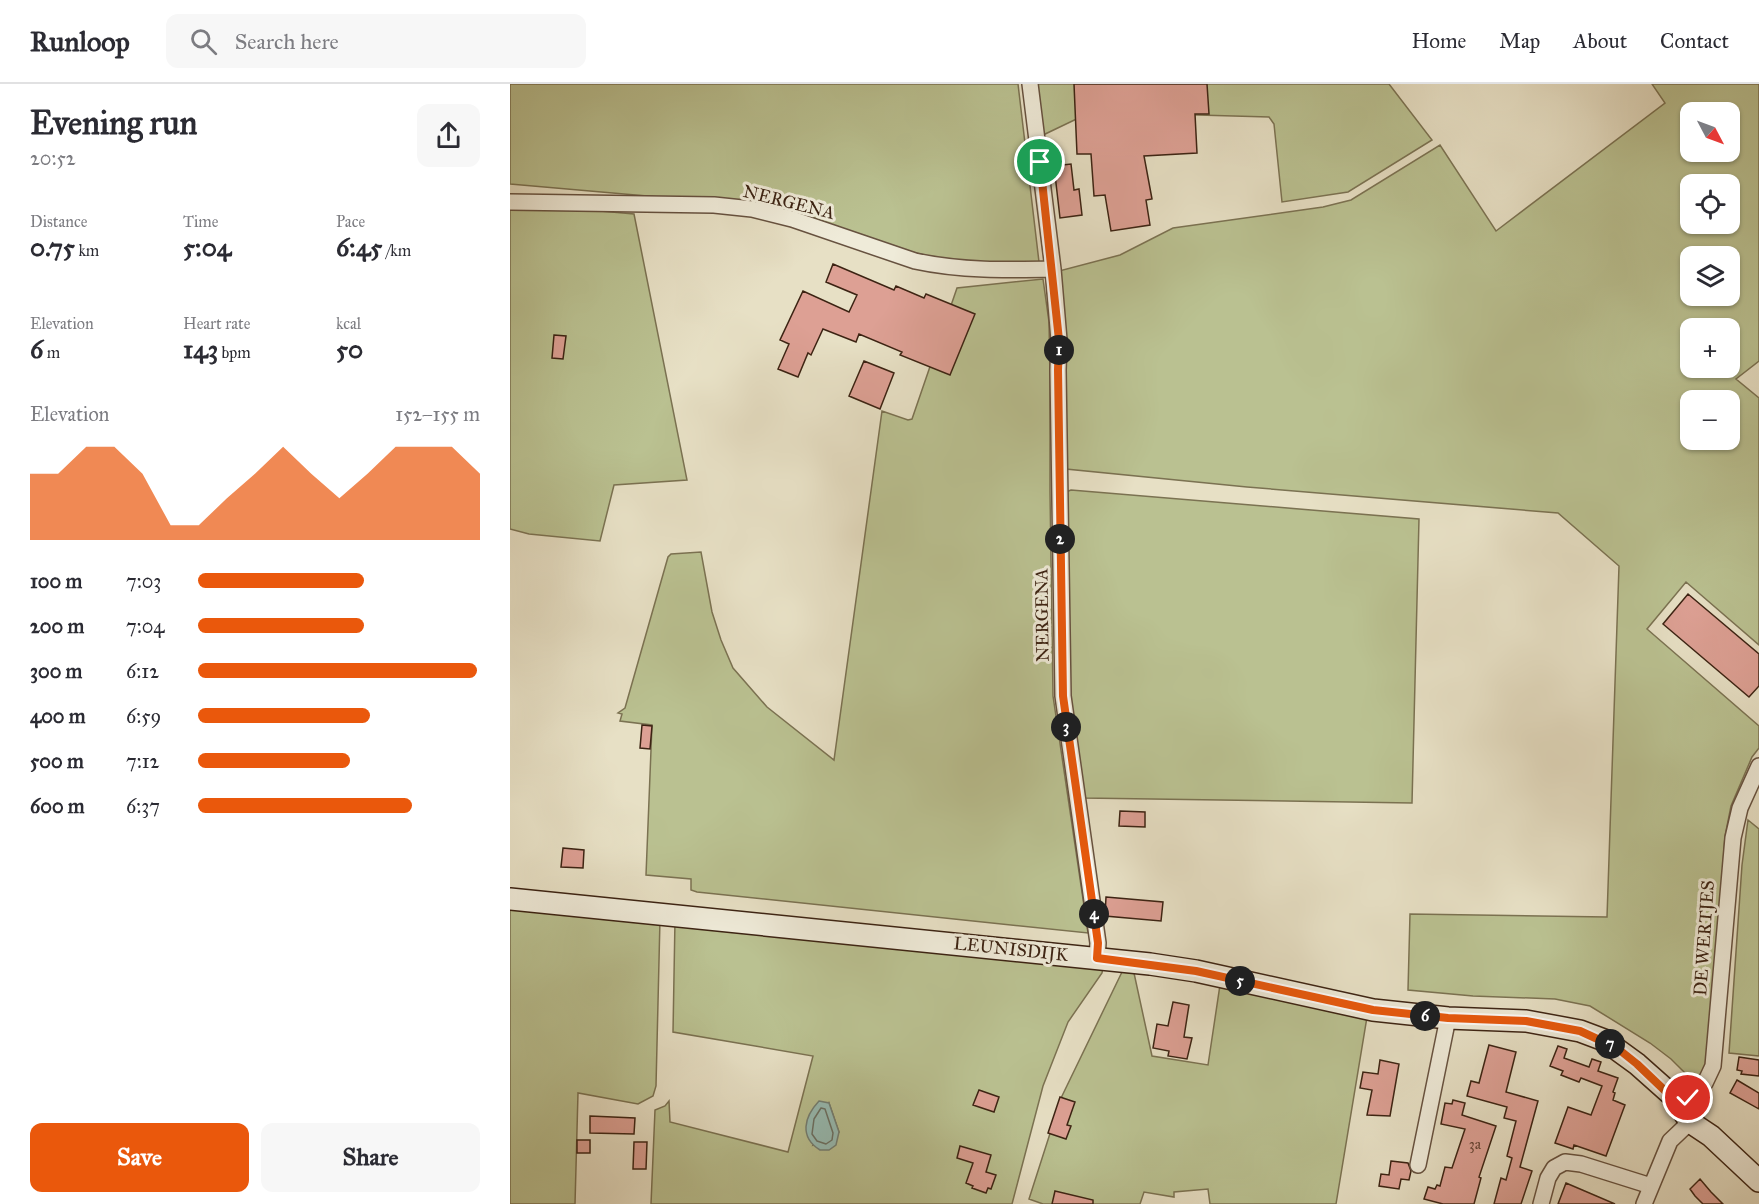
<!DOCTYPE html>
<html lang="en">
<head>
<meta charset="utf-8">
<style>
  body { margin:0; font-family:"IM FELL Great Primer",serif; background:#f7f7f7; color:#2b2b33; height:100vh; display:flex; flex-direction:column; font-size:22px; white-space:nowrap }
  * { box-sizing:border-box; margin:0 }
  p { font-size:20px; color:#7c7c81 }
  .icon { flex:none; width:33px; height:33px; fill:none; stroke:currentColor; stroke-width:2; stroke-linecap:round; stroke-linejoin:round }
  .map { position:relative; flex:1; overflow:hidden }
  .side { display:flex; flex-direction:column; background:#fff; width:510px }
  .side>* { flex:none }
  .needle { width:39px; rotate:131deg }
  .buttons { position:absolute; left:1170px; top:18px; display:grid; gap:12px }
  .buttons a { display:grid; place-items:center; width:60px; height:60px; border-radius:12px; background:#fff; box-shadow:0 2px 4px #0004; font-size:30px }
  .pin { position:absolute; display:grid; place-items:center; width:51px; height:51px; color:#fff; margin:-26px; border:3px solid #fff; border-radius:50%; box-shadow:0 2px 6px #0007 }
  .km { position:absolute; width:30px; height:30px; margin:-15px; border-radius:50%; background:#222; color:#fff; font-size:16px; line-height:30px; text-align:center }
  .round { display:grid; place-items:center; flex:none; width:63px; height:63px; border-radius:12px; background:#f7f7f7 }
  .summary { display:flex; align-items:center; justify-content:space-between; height:102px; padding:0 30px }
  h1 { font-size:33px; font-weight:700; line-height:45px }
  .figures { display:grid; grid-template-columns:repeat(3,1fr); gap:9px; height:102px; padding:6px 30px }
  .figures div { display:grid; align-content:center }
  .figures b { font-size:26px; font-weight:700 }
  .figures small { font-size:16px; font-weight:400 }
  .figures p { font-size:16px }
  .chart { height:168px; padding:12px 30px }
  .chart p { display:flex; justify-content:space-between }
  .chart svg { width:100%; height:108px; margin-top:6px; fill:#ea580c; opacity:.7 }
  .cta { display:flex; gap:12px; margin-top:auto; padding:12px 30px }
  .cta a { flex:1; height:69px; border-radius:12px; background:#ea580c; color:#fff; font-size:24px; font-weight:700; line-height:69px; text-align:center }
  .cta a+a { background:#f7f7f7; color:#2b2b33 }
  ul { padding:0 30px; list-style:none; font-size:20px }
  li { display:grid; grid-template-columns:96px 72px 1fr; align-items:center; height:45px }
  li i { height:15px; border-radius:8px; background:#ea580c }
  header { display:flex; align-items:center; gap:36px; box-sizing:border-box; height:84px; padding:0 30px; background:#fff; border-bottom:2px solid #e1e1e2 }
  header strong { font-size:28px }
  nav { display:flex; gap:33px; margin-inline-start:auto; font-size:21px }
  .search { width:420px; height:54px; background:#f7f7f7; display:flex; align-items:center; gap:15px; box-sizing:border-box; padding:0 21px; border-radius:12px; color:#7c7c81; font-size:22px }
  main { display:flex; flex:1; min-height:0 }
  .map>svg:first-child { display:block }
</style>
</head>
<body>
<header>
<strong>Runloop</strong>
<div class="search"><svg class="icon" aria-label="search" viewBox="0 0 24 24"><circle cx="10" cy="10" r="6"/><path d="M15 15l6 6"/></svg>Search here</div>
<nav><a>Home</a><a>Map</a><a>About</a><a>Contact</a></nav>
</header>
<main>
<section class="side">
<div class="summary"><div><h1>Evening run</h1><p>20:52</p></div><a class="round"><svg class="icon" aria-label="share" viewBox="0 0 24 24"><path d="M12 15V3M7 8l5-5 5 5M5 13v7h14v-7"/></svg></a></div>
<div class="figures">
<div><p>Distance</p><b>0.75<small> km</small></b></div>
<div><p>Time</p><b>5:04</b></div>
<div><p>Pace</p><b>6:45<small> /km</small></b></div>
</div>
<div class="figures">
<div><p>Elevation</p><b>6<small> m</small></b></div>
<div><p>Heart rate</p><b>143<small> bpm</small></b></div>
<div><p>kcal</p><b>50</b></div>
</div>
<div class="chart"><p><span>Elevation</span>152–155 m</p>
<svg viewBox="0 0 160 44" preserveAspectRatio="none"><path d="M0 44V17L10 17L20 6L30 6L40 17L50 38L60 38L70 27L80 17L90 6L100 17L110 27L120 17L130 6L140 6L150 6L160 17V44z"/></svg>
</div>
<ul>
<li><b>100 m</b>7:03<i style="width:59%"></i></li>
<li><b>200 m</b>7:04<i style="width:59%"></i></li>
<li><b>300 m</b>6:12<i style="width:99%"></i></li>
<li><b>400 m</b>6:59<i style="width:61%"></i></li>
<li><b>500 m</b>7:12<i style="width:54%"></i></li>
<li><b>600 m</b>6:37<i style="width:76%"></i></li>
</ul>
<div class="cta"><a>Save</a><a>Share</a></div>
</section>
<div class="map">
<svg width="1249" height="1120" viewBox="0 0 1249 1120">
  <rect width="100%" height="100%" fill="#e7e0c5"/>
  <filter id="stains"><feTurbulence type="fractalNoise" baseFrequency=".00333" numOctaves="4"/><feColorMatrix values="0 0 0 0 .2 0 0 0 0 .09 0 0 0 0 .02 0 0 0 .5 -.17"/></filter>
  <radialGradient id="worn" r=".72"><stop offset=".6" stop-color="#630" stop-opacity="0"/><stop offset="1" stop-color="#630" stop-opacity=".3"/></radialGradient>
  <path fill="#bac191" stroke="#7b7252" stroke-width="1.5" fill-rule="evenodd" d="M 0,0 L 508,0 L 529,178 L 443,178 L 194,117 L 0,100 Z
    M 525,0 L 879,0 L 922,56 L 838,108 L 772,118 L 764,40 L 759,33 L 581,28 L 531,52 Z
    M 1142,0 L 1249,0 L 1249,277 L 1226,295 L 1249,314 L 1249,561 L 1176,498 L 1137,545 L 1249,642 L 1249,664 L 1242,673 L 1221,722 L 1215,752 L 1200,968 L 1188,1002 L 1161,975 L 1140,959 L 1080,922 L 1045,915 L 963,912 L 898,906 L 900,830 L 1097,833 L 1109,482 L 1048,429 L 737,403 L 556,385 L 555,257 L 549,187 L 610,171 L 663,144 L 813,123 L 841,116 L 930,61 L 986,147 L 1155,19 ZM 1180,28 L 1220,28 L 1220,68 L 1180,68 ZM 1180,100 L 1220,100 L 1220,140 L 1180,140 ZM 1180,172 L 1220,172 L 1220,212 L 1180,212 ZM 1180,244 L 1220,244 L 1220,284 L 1180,284 ZM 1180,316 L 1220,316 L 1220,356 L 1180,356 Z
    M 0,119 L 124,130 L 177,396 L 104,401 L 90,457 L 19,450 L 0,445 Z
    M 533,195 L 539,238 L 540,295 L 540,408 L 543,612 L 578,849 L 187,808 L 181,806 L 181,795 L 136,791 L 142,641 L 110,637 L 112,630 L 108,629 L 115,624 L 158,473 L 161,470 L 191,468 L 202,528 L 211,556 L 223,584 L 257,623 L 324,676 L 372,327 L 398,336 L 402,335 L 447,204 Z
    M 561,406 L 909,435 L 902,719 L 573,714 L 560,620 L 556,408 Z
    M 1238,736 L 1249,745 L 1249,972 L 1219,969 L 1232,781 Z
    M 0,823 L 150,835 L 146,1002 L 143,1012 L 128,1020 L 68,1009 L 65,1120 L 0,1120 Z
    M 165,836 L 593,883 L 592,889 L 558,938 L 533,1002 L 502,1120 L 141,1120 L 145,1026 L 155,1022 L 159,1017 L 160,1038 L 278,1068 L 303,972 L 163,948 ZM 319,1019 L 329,1048 L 303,1061 Z
    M 612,888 L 624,889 L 642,972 L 698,981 L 710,901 L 857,933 L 826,1120 L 700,1120 L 698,1105 L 664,1108 L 664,1113 L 634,1108 L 630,1120 L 533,1120 L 519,1115 L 552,1012 Z"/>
  <path fill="#97bdb5" stroke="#737f74" stroke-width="1.5" d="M 309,1017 L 319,1019 L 329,1048 L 326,1061 L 319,1066 L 310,1066 C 289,1053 294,1033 309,1017 Z"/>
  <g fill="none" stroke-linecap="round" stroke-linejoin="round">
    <path stroke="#6a7064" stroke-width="1.5" d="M 311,1024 L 315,1025 L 323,1049 L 322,1056 L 316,1060 L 307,1057 L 302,1050 L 304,1035 Z"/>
  </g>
  <path fill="#dda094" stroke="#3c2313" stroke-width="1.5" d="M 564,0 L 697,0 L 699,30 L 685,30 L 687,69 L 634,72 L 642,115 L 636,116 L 640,141 L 601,147 L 595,111 L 584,112 L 581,70 L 567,70 Z
    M 561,80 L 564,106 L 569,105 L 572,131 L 550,134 L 544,82 Z
    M 323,180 L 384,206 L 386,202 L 414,214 L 416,210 L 465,230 L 440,291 L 390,271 L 392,268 L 349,250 L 346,258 L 313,245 L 301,271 L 298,269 L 288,293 L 268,285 L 279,260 L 270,256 L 293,207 L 339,228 L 347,211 L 316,198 Z
    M 44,251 L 56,252 L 53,275 L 42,274 Z
    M 354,277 L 384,289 L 370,325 L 339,312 Z
    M 1178,510 L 1249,570 L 1249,602 L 1239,613 L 1153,540 Z
    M 132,641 L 142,642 L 140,665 L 130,664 Z
    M 610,727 L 635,728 L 635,743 L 609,742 Z
    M 53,764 L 74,766 L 73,784 L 51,783 Z
    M 596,813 L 653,818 L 651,837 L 595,832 Z
    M 663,918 L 679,921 L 674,953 L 682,954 L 677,975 L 658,972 L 659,967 L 643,964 L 647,940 L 658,942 Z
    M 979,961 L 1006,968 L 996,1008 L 1028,1017 L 1010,1083 L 1022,1087 L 1011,1120 L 984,1120 L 991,1094 L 996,1096 L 1002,1074 L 997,1072 L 1006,1037 L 994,1034 L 997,1023 L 957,1012 L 961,997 L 969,999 Z
    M 1048,962 L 1057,965 L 1054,974 L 1079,983 L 1082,975 L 1091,978 L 1088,987 L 1108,994 L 1103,1008 L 1105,1009 L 1103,1016 L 1115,1021 L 1096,1072 L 1064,1061 L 1063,1065 L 1045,1059 L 1058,1023 L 1081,1031 L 1092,1002 L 1071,994 L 1069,998 L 1051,991 L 1053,987 L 1040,982 Z
    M 1229,973 L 1249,976 L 1249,992 L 1231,990 L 1232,987 L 1227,986 Z
    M 870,976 L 889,980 L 880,1032 L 857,1031 L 862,1006 L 850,1004 L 853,988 L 868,990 Z
    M 1227,996 L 1249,1009 L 1249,1025 L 1220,1009 Z
    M 469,1006 L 489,1013 L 484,1028 L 463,1021 Z
    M 550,1013 L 565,1018 L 557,1041 L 561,1042 L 556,1055 L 538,1049 Z
    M 943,1016 L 955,1019 L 952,1031 L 986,1042 L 969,1093 L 971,1094 L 964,1120 L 933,1120 L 914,1115 L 918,1103 L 925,1105 L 927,1101 L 930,1102 L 935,1083 L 942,1084 L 955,1045 L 931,1040 L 935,1019 L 942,1020 Z
    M 80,1032 L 125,1034 L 124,1050 L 80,1049 Z
    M 67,1056 L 80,1056 L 80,1069 L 67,1069 Z
    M 124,1058 L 137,1058 L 136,1085 L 123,1085 Z
    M 450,1062 L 481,1071 L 476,1088 L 486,1091 L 481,1105 L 478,1104 L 476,1109 L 462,1104 L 463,1102 L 456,1099 L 463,1079 L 447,1074 Z
    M 881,1077 L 898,1079 L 901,1087 L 899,1096 L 891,1095 L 889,1105 L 869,1102 L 871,1090 L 879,1091 Z
    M 1190,1095 L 1201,1108 L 1213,1120 L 1193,1120 L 1185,1112 L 1180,1105 Z
    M 1056,1099 L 1105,1120 L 1048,1120 Z
    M 545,1107 L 583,1116 L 583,1120 L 542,1120 Z"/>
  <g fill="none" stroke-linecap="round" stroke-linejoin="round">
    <g stroke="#675240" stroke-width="18">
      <path id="street" d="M 520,0 L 543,185 L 549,256 L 548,286 L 553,612 L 588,859 L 587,874
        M 0,118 L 204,121 L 242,125 L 282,135 L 405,177 C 451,187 497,186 543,185
        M 1170,1021 L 1195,999 L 1203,982 L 1223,754 L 1230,724 L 1249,682
        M 908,1081 L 938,934
        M 1031,1120 L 1038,1094 L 1044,1084 L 1055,1078 L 1071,1080 L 1141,1102
        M 1134,1120 L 1160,1057 L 1180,1038"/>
    </g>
    <g stroke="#3c2313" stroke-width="24">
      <path id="secondary" d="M 0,815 L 640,880 L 686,887 L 863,926 L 938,934 L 1016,937 L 1070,947 L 1094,956 L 1127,980 L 1163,1012 L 1180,1038 L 1201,1052 L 1249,1097"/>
    </g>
    <use href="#street" stroke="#efebd9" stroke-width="15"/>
    <use href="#secondary" stroke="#efebd9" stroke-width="21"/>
  </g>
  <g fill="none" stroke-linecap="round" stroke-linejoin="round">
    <g stroke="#fff" stroke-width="12">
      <path id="route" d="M 530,78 L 549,256 L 548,286 L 553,612 L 588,859 L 587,874 L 686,887 L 863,926 L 938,934 L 1016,937 L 1070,947 L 1107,964 L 1127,980 L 1170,1021 L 1178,1014"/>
    </g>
    <use href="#route" stroke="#ea580c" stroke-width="8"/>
  </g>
  <g text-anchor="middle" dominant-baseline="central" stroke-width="6" stroke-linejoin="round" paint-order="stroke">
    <g font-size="15" fill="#644233">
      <text x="965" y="1060">3a</text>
    </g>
    <g font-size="18" fill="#3c2313" stroke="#efebd9">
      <text transform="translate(279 118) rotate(14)">NERGENA</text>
      <text transform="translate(532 531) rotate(-91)">NERGENA</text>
      <text transform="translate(1194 854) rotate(-86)">DE WERTJES</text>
      <text transform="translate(501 865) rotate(6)">LEUNISDIJK</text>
    </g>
  </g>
  <rect width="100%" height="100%" filter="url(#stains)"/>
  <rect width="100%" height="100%" fill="url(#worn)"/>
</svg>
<div class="buttons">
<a><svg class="needle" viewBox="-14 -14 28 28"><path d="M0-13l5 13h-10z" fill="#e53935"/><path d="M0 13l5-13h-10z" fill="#7c7c81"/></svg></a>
<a><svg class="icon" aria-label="locate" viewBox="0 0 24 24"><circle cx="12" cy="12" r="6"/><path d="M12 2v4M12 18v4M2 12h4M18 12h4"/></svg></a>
<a><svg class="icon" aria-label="layers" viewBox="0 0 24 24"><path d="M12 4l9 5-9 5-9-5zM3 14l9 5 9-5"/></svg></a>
<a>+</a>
<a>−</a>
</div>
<div class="pin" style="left:530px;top:78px;background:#1e9e55"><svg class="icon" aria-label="arrive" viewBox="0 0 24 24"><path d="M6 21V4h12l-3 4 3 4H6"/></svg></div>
<div class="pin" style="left:1178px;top:1014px;background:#d93025"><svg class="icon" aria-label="check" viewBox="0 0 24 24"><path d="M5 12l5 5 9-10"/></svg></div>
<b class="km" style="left:549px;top:266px">1</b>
<b class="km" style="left:550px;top:455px">2</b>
<b class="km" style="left:556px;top:643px">3</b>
<b class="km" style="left:584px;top:830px">4</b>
<b class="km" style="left:730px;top:897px">5</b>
<b class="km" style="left:915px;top:932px">6</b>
<b class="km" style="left:1100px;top:960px">7</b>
</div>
</main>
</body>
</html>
